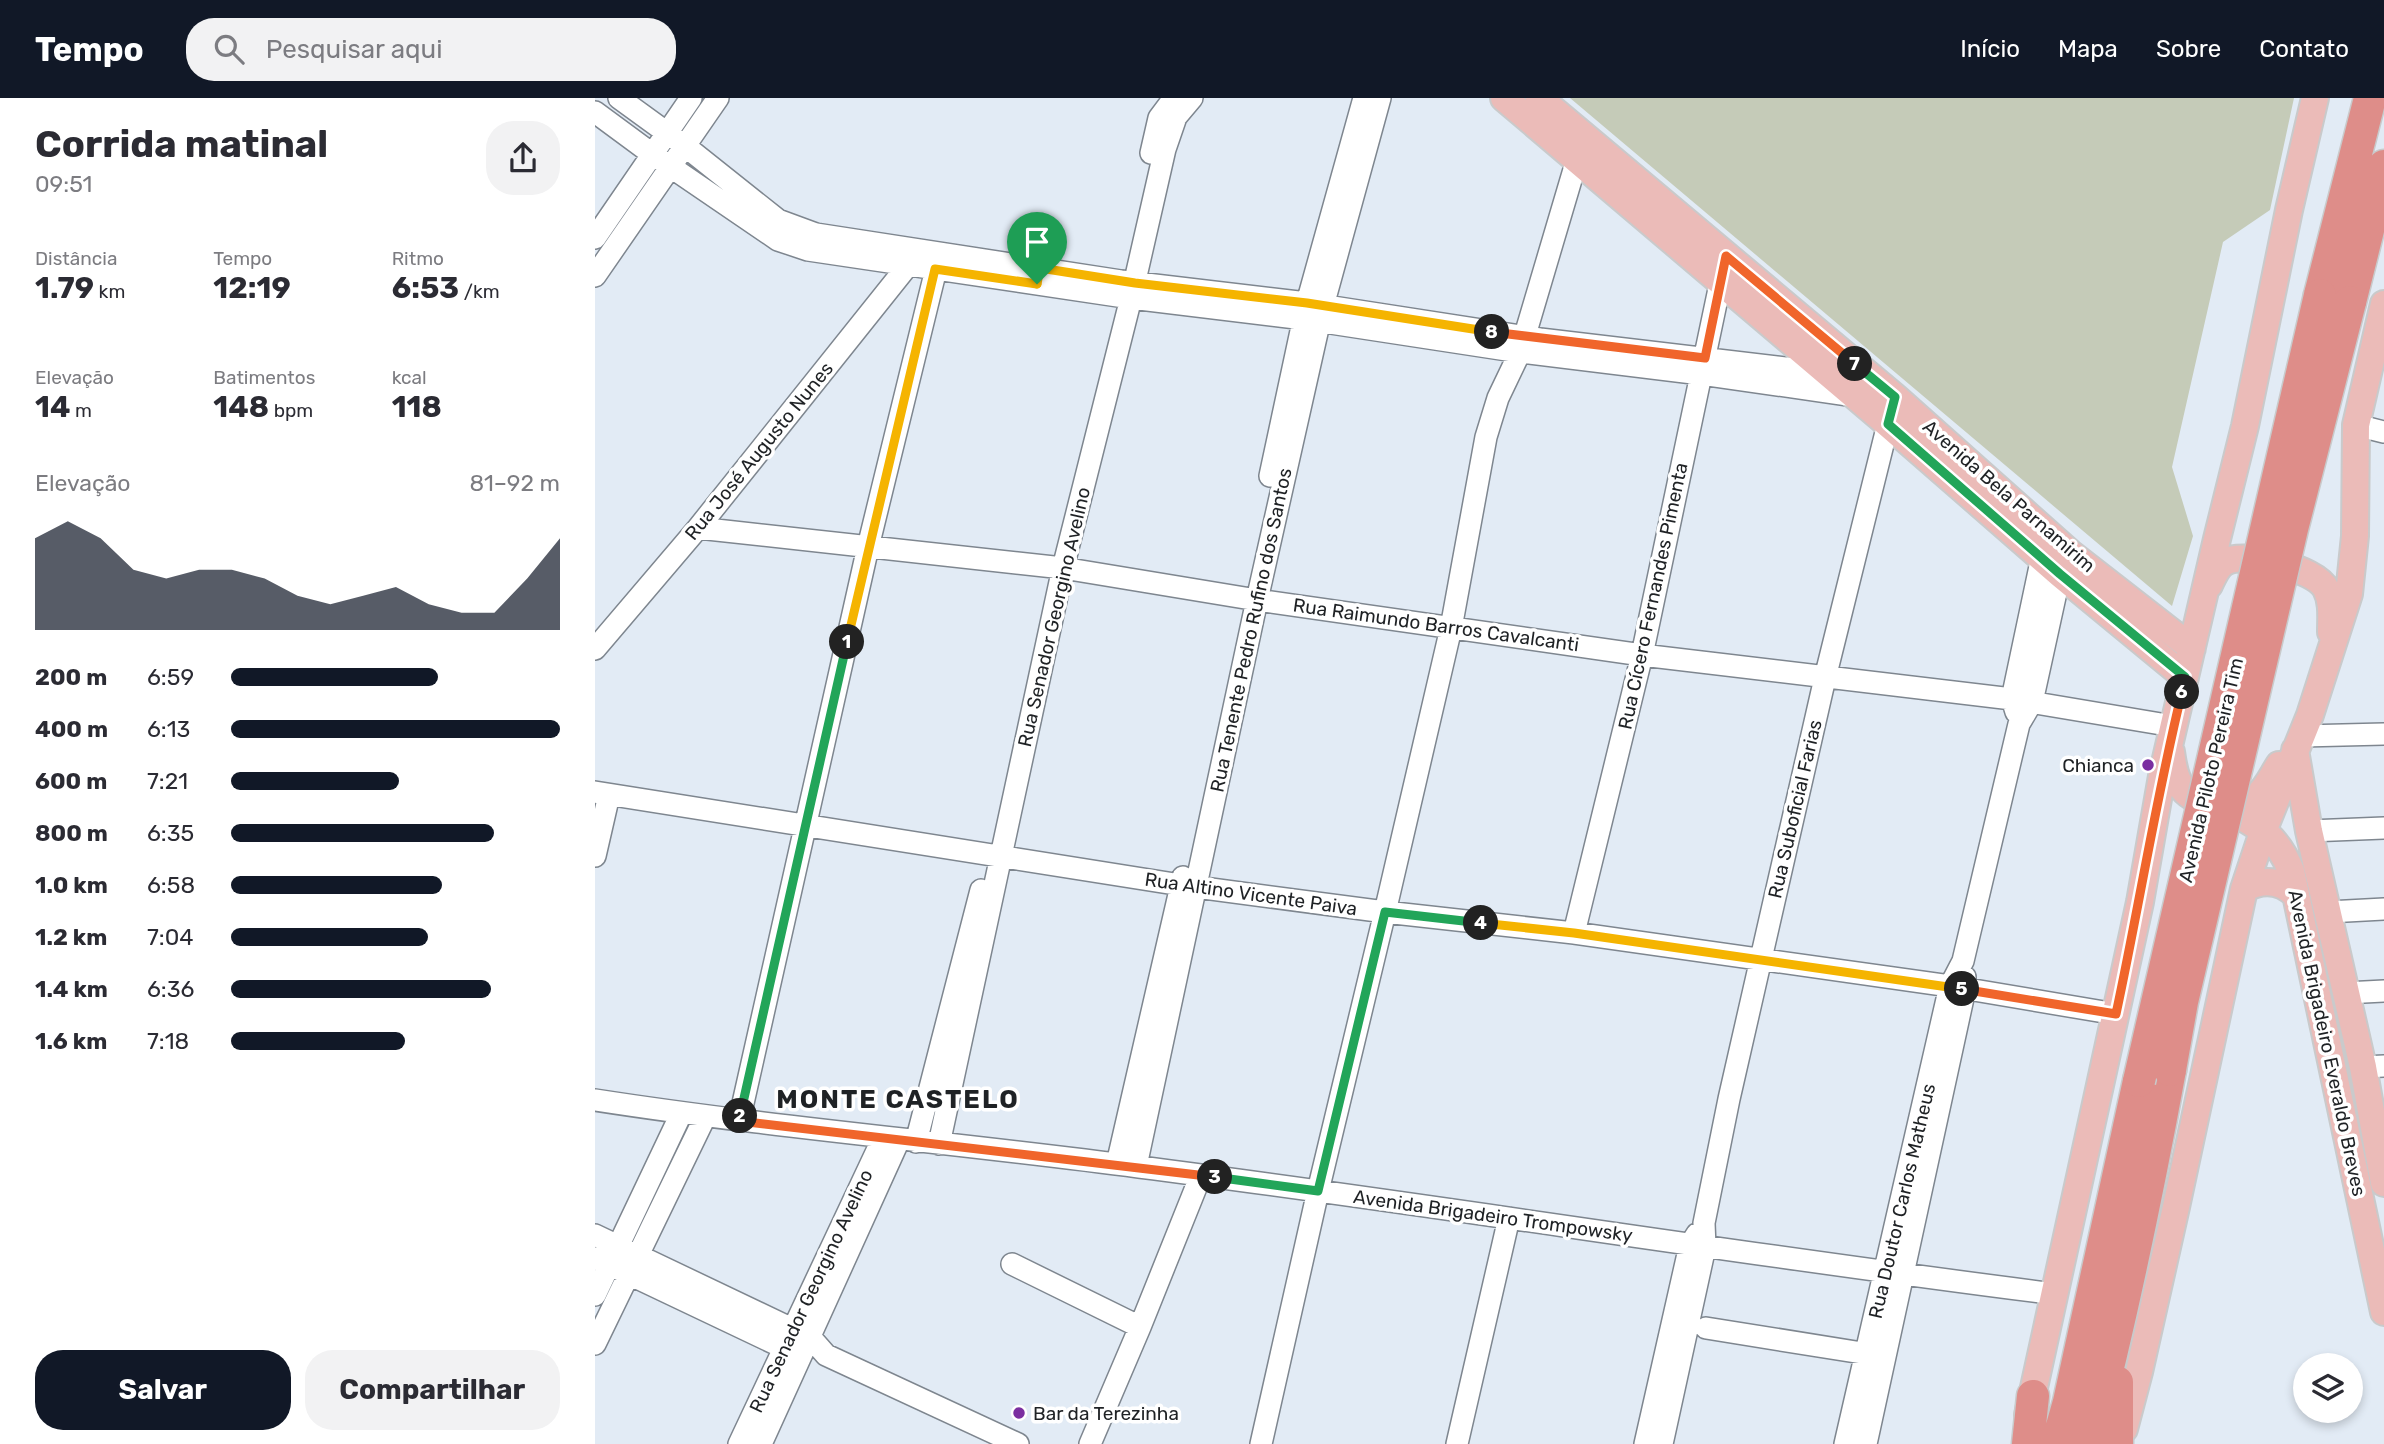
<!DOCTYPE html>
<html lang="pt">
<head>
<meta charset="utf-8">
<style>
  body { margin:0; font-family:Rubik,sans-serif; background:#f2f2f3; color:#2b2b33; height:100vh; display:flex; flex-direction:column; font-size:26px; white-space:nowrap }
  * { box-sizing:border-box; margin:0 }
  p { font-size:23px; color:#7c7c81 }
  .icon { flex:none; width:38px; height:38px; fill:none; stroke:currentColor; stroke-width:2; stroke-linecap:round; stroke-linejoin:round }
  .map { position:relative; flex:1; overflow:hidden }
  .panel { display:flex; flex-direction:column; background:#fff; width:595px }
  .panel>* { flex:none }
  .tools { position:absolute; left:1698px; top:1255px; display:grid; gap:14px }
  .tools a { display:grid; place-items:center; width:70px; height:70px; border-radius:50%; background:#fff; box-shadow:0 4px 10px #0003; font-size:35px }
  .pin { position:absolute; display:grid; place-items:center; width:60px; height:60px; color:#fff; margin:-72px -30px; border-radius:50% 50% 50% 0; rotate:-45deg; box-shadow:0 0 7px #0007 }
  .pin .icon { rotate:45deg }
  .km { position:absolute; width:35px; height:35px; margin:-18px; border-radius:50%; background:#222; color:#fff; font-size:19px; line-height:35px; text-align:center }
  .round { display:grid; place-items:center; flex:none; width:74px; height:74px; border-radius:28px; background:#f2f2f3 }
  .overview { display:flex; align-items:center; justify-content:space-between; height:119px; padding:0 35px }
  h1 { font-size:38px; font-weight:700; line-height:52px }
  .stats { display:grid; grid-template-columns:repeat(3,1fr); gap:10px; height:119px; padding:7px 35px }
  .stats div { display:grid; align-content:center }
  .stats b { font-size:30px; font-weight:700 }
  .stats small { font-size:19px; font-weight:400 }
  .stats p { font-size:19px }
  .chart { height:196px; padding:14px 35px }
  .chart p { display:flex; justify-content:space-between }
  .chart svg { width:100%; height:126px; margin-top:7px; fill:#111827; opacity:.7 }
  .action { display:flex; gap:14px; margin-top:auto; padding:14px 35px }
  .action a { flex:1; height:80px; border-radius:28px; background:#111827; color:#fff; font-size:28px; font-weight:700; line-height:80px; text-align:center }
  .action a+a { background:#f2f2f3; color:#2b2b33 }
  ul { padding:0 35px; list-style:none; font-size:23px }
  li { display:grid; grid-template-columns:112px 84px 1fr; align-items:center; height:52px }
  li i { height:18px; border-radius:9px; background:#111827 }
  header { display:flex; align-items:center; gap:42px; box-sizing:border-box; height:98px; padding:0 35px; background:#111827; color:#fff }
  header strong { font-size:33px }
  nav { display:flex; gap:38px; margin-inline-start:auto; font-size:24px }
  .search { width:490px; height:63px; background:#f2f2f3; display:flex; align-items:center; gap:18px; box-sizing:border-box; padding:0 24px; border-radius:28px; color:#7c7c81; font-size:26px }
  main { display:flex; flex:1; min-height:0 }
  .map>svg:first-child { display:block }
</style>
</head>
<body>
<header>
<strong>Tempo</strong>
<div class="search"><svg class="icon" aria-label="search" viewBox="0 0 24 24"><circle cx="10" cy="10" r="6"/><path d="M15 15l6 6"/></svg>Pesquisar aqui</div>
<nav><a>Início</a><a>Mapa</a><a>Sobre</a><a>Contato</a></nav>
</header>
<main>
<section class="panel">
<div class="overview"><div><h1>Corrida matinal</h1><p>09:51</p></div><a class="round"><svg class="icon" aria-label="share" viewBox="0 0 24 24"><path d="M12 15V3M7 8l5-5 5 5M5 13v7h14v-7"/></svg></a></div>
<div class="stats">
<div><p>Distância</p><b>1.79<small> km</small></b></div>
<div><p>Tempo</p><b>12:19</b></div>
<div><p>Ritmo</p><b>6:53<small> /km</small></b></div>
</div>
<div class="stats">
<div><p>Elevação</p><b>14<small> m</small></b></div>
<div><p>Batimentos</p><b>148<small> bpm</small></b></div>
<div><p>kcal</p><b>118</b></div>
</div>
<div class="chart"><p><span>Elevação</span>81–92 m</p>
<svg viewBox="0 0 160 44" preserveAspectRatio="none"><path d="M0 44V12L10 6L20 12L30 23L40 26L50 23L60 23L70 26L80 32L90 35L100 32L110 29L120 35L130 38L140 38L150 26L160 12V44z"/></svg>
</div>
<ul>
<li><b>200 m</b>6:59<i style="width:63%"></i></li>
<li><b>400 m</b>6:13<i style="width:100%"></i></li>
<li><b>600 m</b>7:21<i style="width:51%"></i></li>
<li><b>800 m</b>6:35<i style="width:80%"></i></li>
<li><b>1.0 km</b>6:58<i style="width:64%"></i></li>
<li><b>1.2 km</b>7:04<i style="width:60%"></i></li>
<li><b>1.4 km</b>6:36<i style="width:79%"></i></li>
<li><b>1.6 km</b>7:18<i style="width:53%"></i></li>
</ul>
<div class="action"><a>Salvar</a><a>Compartilhar</a></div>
</section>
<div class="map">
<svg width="1789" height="1346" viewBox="0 0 1789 1346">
  <rect width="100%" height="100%" fill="#e2ebf5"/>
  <path fill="#c5cbb8" d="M 975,0 L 1699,0 L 1675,112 L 1628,144 L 1577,369 L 1598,438 L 1577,508 Z"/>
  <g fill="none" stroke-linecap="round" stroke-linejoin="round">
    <g stroke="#7e868f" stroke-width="24">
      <path id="minor" d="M 24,0 L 90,48 L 183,122 L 221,136 L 526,183 L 712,205 L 945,241 L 1232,275
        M 0,14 L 57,56 L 183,142 L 213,152 L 536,200 L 709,221 L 925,254 L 1106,276 L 1260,298
        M 556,55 L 564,20 L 579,0
        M 0,140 L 96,0
        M 0,178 L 123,0
        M 1761,327 L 1789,334
        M 675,378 L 712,205 L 769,0
        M 103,430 L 468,470 L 662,502 L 1047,557 L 1417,601 L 1578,628
        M 0,551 L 103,430 L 314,166 L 320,156
        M 1421,614 L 1417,601 L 1447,459 L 1452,448
        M 1707,638 L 1789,636
        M 0,694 L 586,787 L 790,814 L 979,835 L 1355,888 L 1521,916
        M 1714,733 L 1789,730
        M 0,758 L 14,697
        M 1733,814 L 1789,811
        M 979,835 L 1047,557 L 1128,172
        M 1750,895 L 1789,893
        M 1768,969 L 1789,968
        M 0,1002 C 181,1030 363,1045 544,1069 C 850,1108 1155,1158 1461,1196
        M 144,1023 L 273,449 L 344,159
        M 321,1044 L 386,792
        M 344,1046 L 468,470 L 536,200 L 570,51 L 581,19 L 597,0
        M 522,1066 L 588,779
        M 541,1068 L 662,502 L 728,208 L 785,0
        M 0,1137 L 216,1240 L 231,1257 L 423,1346
        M 0,1160 L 202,1256
        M 417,1166 L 545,1229
        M 0,1197 L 86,1016
        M 1111,1230 L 1286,1258
        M 0,1246 L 110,1019
        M 144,1346 L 288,1040
        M 166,1346 L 304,1042
        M 495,1346 L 545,1229 L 606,1077
        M 666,1346 L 723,1093 L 790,814 L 856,530 L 891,339 L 903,300 L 925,254 L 986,48
        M 862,1346 L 914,1120
        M 1050,1346 L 1095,1147 L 1102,1136
        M 1067,1346 L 1110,1149 L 1109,1125 L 1134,1001 L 1230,580 L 1296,314
        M 1250,1346 L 1355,888 L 1368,863 L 1424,626 L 1437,604 L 1465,476 L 1471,464
        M 1271,1346 L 1370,891 L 1370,879"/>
    </g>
    <g stroke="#c9cacb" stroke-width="30">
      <path id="major" d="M 909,0 L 1293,326 L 1465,476 L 1590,579
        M 944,0 L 1300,299 L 1475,455 L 1597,550
        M 1614,487 C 1618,479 1622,468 1630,464 C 1649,453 1721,470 1731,491 C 1738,504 1736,520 1736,534
        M 1700,652 L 1714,733 L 1768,969 L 1789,1085
        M 1576,654 C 1578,666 1579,679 1587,690 C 1603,710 1642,713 1662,698 C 1672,690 1677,678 1684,667
        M 1627,708 C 1661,727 1681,735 1696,773 L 1789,1214
        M 1649,791 C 1668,780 1686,782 1701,797
        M 1433,1317 L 1545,804 L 1567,678 L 1622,441 L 1650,328 L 1694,112 L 1720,0
        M 1529,1331 L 1544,1274 L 1581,1109 L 1649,791 L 1669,731 L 1715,617 L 1754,496 L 1760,438 L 1761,327 L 1789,206"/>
    </g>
    <g stroke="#c9cacb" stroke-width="35">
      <path id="highway" d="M 1725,197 L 1775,0
        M 1755,204 L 1789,68
        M 1433,1346 L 1438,1298
        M 1462,1346 L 1474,1304 L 1544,983
        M 1494,1346 C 1526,1222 1552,1098 1575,972
        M 1522,1346 L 1522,1284"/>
    </g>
    <use href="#minor" stroke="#fff" stroke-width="21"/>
    <use href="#major" stroke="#ebbbb8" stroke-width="26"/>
    <use href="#highway" stroke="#de8d89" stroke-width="32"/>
    <g stroke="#c9cacb" stroke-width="35" stroke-linecap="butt">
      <path id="highway-bridge" d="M 1575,972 L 1587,904 L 1697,431 L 1755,204
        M 1544,983 L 1725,197"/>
    </g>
    <use href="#highway-bridge" stroke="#de8d89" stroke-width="32"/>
  </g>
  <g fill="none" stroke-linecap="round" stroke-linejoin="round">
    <g stroke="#fff" stroke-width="14">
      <path id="split-1" d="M 252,544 L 340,171 L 442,186"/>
    </g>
    <g stroke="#fff" stroke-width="14">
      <path id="split-2" d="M 145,1018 L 252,544"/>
    </g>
    <g stroke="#fff" stroke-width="14">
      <path id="split-3" d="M 145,1018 L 144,1023 L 620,1079"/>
    </g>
    <g stroke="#fff" stroke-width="14">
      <path id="split-4" d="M 620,1079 L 723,1093 L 790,814 L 886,825"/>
    </g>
    <g stroke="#fff" stroke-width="14">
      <path id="split-5" d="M 886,825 L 979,835 L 1367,891"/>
    </g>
    <g stroke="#fff" stroke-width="14">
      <path id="split-6" d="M 1367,891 L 1521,916 C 1544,809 1561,700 1587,594"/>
    </g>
    <g stroke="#fff" stroke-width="14">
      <path id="split-7" d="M 1260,266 L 1300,299 L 1293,326 L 1465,476 L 1590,579 L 1587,594"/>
    </g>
    <g stroke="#fff" stroke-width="14">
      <path id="split-8" d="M 897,234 L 1110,260 L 1131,158 L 1260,266"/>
    </g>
    <g stroke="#fff" stroke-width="14">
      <path id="split-9" d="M 442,186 L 445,170 L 540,185 L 712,205 L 897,234"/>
    </g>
    <use href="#split-1" stroke="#f5b400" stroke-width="9"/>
    <use href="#split-2" stroke="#22a559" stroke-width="9"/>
    <use href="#split-3" stroke="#f0652b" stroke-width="9"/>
    <use href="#split-4" stroke="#22a559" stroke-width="9"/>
    <use href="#split-5" stroke="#f5b400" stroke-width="9"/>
    <use href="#split-6" stroke="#f0652b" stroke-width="9"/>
    <use href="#split-7" stroke="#22a559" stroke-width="9"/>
    <use href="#split-8" stroke="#f0652b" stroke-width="9"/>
    <use href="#split-9" stroke="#f5b400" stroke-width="9"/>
  </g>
  <g fill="#7b2ea0" stroke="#fff" stroke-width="2.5">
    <circle cx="1553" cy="667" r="7"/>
    <circle cx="424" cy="1315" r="7"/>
  </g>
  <g text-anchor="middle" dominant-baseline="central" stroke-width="7" stroke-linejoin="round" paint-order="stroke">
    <g font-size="19" fill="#1f2225" stroke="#fff">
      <text transform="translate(164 353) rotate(-51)">Rua José Augusto Nunes</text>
      <text transform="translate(1414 398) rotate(41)">Avenida Bela Parnamirim</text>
      <text transform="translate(1058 498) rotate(-78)">Rua Cícero Fernandes Pimenta</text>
      <text transform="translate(459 519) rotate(-77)">Rua Senador Georgino Avelino</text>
      <text transform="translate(841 527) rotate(8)">Rua Raimundo Barros Cavalcanti</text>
      <text transform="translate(656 532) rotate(-78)">Rua Tenente Pedro Rufino dos Santos</text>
      <text transform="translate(1616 672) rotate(-77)">Avenida Piloto Pereira Tim</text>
      <text transform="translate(1200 711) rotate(-77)">Rua Suboficial Farias</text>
      <text transform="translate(656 796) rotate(8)">Rua Altino Vicente Paiva</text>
      <text transform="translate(1732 945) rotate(78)">Avenida Brigadeiro Everaldo Breves</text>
      <text transform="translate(1307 1103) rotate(-77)">Rua Doutor Carlos Matheus</text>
      <text transform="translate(898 1118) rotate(8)">Avenida Brigadeiro Trompowsky</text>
      <text transform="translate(216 1193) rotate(-65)">Rua Senador Georgino Avelino</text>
    </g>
    <g font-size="19" fill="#1f2225" stroke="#fff" text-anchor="end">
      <text x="1539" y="667">Chianca</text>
      <text x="438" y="1315" text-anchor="start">Bar da Terezinha</text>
    </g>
    <g font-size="26" font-weight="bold" letter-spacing="2" fill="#1f2225" stroke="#fff">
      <text x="303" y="1001">MONTE CASTELO</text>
    </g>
  </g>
</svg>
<div class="tools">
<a><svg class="icon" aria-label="layers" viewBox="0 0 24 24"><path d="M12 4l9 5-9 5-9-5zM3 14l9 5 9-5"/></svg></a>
</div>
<div class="pin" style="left:442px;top:186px;background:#1e9e55"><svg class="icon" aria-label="arrive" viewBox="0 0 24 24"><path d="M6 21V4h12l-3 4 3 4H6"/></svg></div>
<b class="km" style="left:252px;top:544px">1</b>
<b class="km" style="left:145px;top:1018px">2</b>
<b class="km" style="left:620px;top:1079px">3</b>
<b class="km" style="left:886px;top:825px">4</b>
<b class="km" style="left:1367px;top:891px">5</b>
<b class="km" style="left:1587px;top:594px">6</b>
<b class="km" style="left:1260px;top:266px">7</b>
<b class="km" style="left:897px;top:234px">8</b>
</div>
</main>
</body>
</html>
